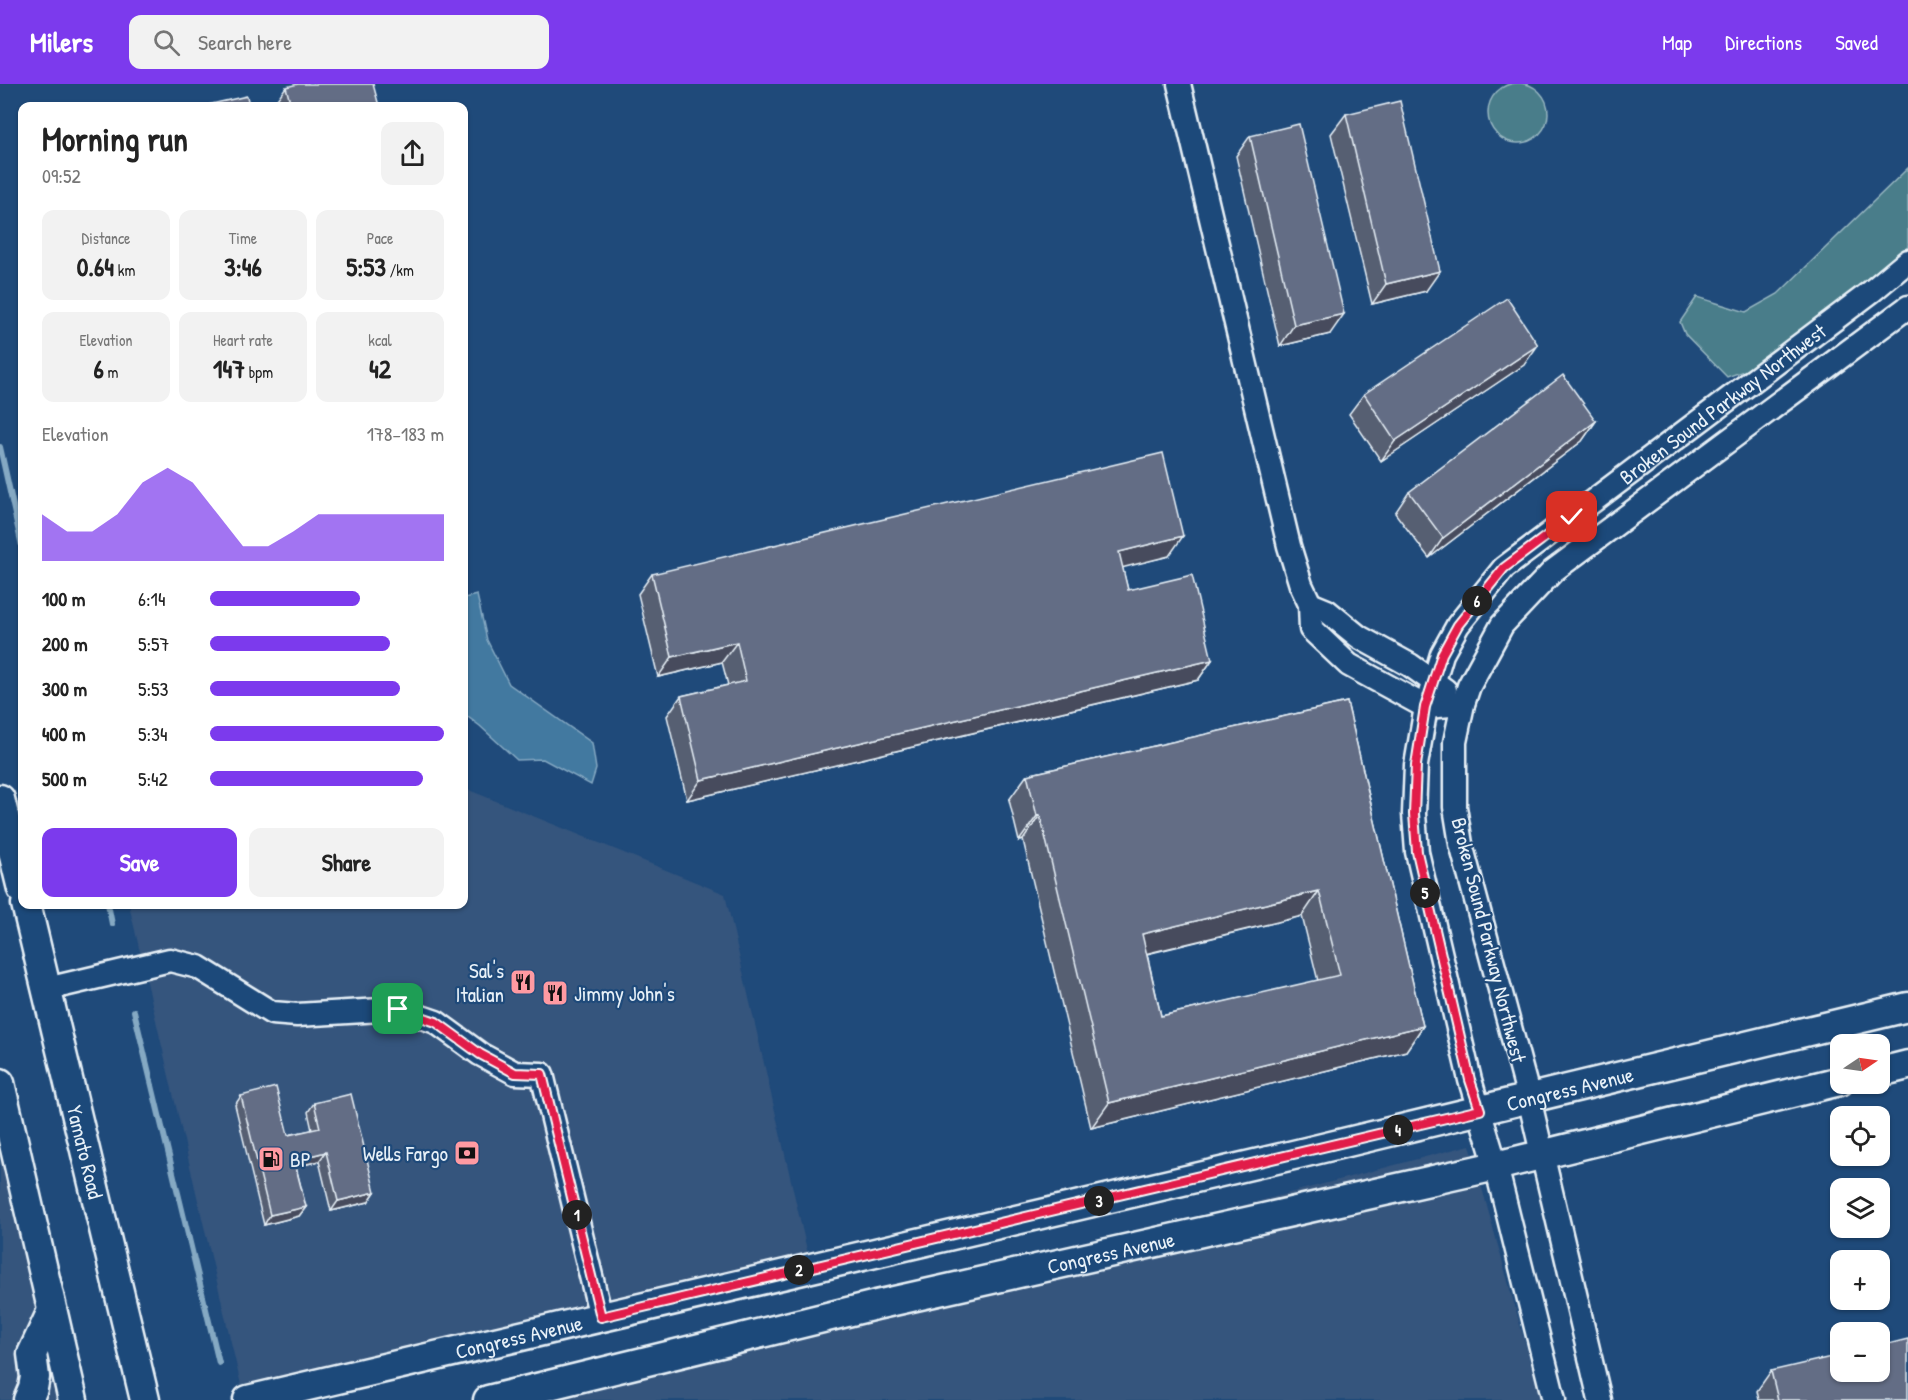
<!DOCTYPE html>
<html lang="en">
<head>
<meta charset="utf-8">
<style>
  body { margin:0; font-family:"Patrick Hand",sans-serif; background:#f2f2f2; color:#222; height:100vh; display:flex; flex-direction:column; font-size:22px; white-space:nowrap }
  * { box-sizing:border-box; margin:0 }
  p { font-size:20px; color:#767676 }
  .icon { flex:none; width:33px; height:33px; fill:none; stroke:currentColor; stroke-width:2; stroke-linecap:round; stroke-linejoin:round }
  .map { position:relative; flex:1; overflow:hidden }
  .details { position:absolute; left:18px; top:18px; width:450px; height:807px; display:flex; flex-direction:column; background:#fff; border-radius:12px; box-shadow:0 2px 4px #0004 }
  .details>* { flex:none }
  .needle { width:39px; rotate:77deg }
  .tools { position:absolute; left:1830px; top:950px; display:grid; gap:12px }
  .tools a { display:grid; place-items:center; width:60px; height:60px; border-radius:12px; background:#fff; box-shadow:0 2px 4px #0004; font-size:30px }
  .pin { position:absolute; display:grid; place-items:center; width:51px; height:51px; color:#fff; margin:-26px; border-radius:12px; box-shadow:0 3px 9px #0006 }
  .km { position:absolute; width:30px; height:30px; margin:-15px; border-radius:50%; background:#222; color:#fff; font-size:16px; line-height:30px; text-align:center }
  .round { display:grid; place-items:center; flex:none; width:63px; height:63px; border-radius:12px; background:#f2f2f2 }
  .head { display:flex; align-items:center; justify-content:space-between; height:102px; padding:0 24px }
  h1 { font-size:33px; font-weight:800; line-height:45px }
  .stats { display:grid; grid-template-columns:repeat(3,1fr); gap:9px; height:102px; padding:6px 24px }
  .stats div { display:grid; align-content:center; border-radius:12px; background:#f2f2f2; text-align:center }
  .stats b { font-size:26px; font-weight:800 }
  .stats small { font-size:16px; font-weight:400 }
  .stats p { font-size:16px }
  .chart { height:168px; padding:12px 24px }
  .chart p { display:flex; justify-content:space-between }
  .chart svg { width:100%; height:108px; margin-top:6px; fill:#7c3aed; opacity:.7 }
  .button { display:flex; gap:12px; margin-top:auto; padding:12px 24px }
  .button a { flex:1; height:69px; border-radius:12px; background:#7c3aed; color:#fff; font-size:24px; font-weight:800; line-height:69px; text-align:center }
  .button a+a { background:#f2f2f2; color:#222 }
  ul { padding:0 24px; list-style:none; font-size:20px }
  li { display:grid; grid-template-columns:96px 72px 1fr; align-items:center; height:45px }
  li i { height:15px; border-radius:8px; background:#7c3aed }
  header { display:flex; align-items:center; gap:36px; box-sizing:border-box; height:84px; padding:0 30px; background:#7c3aed; color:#fff }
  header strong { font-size:28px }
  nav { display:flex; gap:33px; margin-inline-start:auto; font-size:21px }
  .search { width:420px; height:54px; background:#f2f2f2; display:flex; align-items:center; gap:15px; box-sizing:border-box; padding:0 21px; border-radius:12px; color:#767676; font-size:22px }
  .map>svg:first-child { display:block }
</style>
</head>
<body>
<header>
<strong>Milers</strong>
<div class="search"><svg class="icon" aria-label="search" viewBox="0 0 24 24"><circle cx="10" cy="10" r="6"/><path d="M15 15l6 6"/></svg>Search here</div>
<nav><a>Map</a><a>Directions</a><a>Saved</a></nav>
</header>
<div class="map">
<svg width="1908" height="1316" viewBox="0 0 1908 1316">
  <rect width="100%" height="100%" fill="#1f4a7a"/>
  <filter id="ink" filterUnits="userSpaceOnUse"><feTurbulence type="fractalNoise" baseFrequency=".0167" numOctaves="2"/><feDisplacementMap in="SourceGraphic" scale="12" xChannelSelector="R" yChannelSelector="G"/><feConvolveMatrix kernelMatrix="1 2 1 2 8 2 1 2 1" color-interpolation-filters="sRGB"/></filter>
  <g filter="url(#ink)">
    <path fill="#34547d" d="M 464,704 L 725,810 L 810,1179 L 241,1301 L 129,821 L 464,820 Z
      M 1470,1061 L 1541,1316 L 512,1316 Z
      M 0,1064 L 60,1316 L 0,1316 Z"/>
    <path fill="#497d8a" stroke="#98b7c1" stroke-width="1.5" d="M1488 29a30 30 0 1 1 60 0a30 30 0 1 1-60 0Z
      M 1908,84 L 1908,163 L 1769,278 L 1727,293 L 1685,250 L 1680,238 L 1697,213 L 1746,228 L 1778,210 Z"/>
    <path fill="#4379a0" stroke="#85a9c3" stroke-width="1.5" d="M 477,511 L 487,556 L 509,600 L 592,659 L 596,685 L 591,701 L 543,675 L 517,676 L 480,642 L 464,630 L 464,514 Z"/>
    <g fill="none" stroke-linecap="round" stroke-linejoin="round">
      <path stroke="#85a9c3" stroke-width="6" d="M 0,363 L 22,462
        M 108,820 L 112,840
        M 134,927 L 219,1279"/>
      <g stroke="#e8f1f8" stroke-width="27">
        <g id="minor">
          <path d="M 1179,0 L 1289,462 L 1301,501 L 1310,520 L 1311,545 L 1349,581 L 1426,623 L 1463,620"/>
          <path d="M 1310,520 L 1327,527 L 1359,553 L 1410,581 L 1445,606"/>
          <path d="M 47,905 L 170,876 L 198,883 L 272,929 L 297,931 L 398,925 L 436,938 L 480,970 L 515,989 L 542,990 L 601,1233"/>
          <path id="s1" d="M 1554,1316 L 1496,1082 L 1470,996 L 1417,768 L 1414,730 L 1416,681 L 1426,623 L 1442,570 L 1458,541 L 1504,484 L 1872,207 L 1908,177"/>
          <path d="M 1600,1316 L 1529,1014 L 1461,760 L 1455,723 L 1455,658 L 1463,620 L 1469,602 L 1502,541 L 1553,487 L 1908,223"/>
        </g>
      </g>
      <g stroke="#e8f1f8" stroke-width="33">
        <g id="major">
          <path d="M 0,715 L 22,805"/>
          <path id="s2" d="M 26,820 L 145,1316"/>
          <path d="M 1880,988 L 1908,981"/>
          <path d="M 0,999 L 73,1316"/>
          <path d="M 28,1316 L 33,1304 L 35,1293 L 32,1270 L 52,1227"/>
          <path id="s3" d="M 248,1316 L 1302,1069 L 1908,923"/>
          <path id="s4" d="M 488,1316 L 876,1221 L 1496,1082 L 1840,997"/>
        </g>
      </g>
      <use href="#minor" stroke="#1f4a7a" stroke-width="22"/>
      <use href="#major" stroke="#1f4a7a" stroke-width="28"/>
    </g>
    <path fill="#565e72" stroke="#e8f1f8" stroke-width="1.5" fill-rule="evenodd" d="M 286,3 L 379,22 L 272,22 Z
      M 1346,30 L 1426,207 L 1372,220 L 1331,50 Z
      M 1250,52 L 1330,250 L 1280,262 L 1236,72 Z
      M 1524,281 L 1381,377 L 1349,330 L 1364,310 Z
      M 1596,337 L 1582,357 L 1429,474 L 1395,429 L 1409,408 Z
      M 1169,472 L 1122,483 L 1128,506 L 1212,576 L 1198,596 L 687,716 L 667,632 L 681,612 L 728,601 L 722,578 L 658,593 L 638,510 L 652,490 Z
      M 1347,618 L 1423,942 L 1406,967 L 1091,1044 L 1023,756 L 1019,757 L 1009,716 L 1027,691 ZM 1302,832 L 1318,897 L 1161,932 L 1147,870 Z
      M 241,1012 L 288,1051 L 312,1046 L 308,1028 L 314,1019 L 375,1108 L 368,1118 L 331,1127 L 319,1077 L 296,1083 L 306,1123 L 299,1132 L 264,1141 L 235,1021 Z
      M 1771,1287 L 1908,1316 L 1759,1316 L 1757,1307 Z"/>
    <path fill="#464c5d" stroke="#e8f1f8" stroke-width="1.5" d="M 1440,187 L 1426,207 L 1372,220 L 1386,200 Z
      M 1344,230 L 1330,250 L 1280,262 L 1294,241 Z
      M 1538,261 L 1524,281 L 1381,377 L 1395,357 Z
      M 1596,337 L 1582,357 L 1429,474 L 1443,454 Z
      M 1183,452 L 1169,472 L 1105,488 L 1119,468 Z
      M 737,558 L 722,578 L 658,593 L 672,573 Z
      M 1212,576 L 1198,596 L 687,716 L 701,696 Z
      M 1040,731 L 1023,756 L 1019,757 L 1037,732 Z
      M 1319,807 L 1302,832 L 1124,875 L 1142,850 Z
      M 1423,942 L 1406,967 L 1091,1044 L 1109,1019 Z
      M 326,1068 L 319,1077 L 287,1085 L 294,1076 Z
      M 375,1108 L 368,1118 L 331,1127 L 338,1117 Z
      M 306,1123 L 299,1132 L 264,1141 L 270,1131 Z"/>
    <path fill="#646d85" stroke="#e8f1f8" stroke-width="1.5" fill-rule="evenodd" d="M 298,0 L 373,0 L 379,22 L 291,22 L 286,3 Z
      M 247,12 L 249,22 L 203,22 Z
      M 1400,17 L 1440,187 L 1386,200 L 1346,30 Z
      M 1299,40 L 1344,230 L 1294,241 L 1250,52 Z
      M 1507,214 L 1538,261 L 1395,357 L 1364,310 Z
      M 1563,291 L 1596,337 L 1443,454 L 1409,408 Z
      M 1163,369 L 1183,452 L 1119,468 L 1128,506 L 1192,491 L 1212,576 L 701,696 L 681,612 L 746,597 L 737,558 L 672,573 L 652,490 Z
      M 1347,618 L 1423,942 L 1109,1019 L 1040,731 L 1037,732 L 1027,691 ZM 1319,807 L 1340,891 L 1161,932 L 1142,850 Z
      M 276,1003 L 288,1051 L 320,1044 L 314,1019 L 351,1010 L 375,1108 L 338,1117 L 326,1068 L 294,1076 L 306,1123 L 270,1131 L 241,1012 Z
      M 1908,1255 L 1908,1316 L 1778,1316 L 1771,1287 L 1840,1271 L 1840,1287 L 1880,1287 L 1880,1262 Z"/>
  </g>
  <g fill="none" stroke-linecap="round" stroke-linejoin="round" filter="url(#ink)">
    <g stroke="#fff" stroke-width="12">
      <path id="route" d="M 398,925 L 436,938 L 480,970 L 515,989 L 542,990 L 601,1233 L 1480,1026 L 1470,996 L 1417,768 L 1414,730 L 1416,681 L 1425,623 L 1442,570 L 1458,541 L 1504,484 L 1572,433"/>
    </g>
    <use href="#route" stroke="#e11d48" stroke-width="8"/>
  </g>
  <defs>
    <g id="restaurant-square" transform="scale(1.35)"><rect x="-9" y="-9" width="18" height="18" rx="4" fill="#ff9aa2" stroke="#1f4a7a"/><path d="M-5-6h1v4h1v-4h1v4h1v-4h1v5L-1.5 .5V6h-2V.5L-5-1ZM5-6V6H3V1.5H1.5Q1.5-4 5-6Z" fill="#111"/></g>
    <g id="bank-square" transform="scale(1.35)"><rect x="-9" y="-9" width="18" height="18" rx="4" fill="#ff9aa2" stroke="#1f4a7a"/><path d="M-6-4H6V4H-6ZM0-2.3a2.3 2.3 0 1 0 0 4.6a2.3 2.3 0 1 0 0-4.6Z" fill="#111"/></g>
    <g id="fuel-square" transform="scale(1.35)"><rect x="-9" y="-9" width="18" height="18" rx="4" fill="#ff9aa2" stroke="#1f4a7a"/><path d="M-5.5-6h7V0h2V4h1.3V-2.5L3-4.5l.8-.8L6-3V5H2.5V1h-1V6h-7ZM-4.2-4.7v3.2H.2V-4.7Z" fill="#111"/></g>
  </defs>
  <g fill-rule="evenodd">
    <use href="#restaurant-square" x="523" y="898"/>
    <use href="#restaurant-square" x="555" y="909"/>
    <use href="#bank-square" x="467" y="1069"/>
    <use href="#fuel-square" x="271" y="1075"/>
  </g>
  <g text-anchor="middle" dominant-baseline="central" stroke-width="4.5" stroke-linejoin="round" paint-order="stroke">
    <g font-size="21" fill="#e8f1f8" stroke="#1f4a7a">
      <text stroke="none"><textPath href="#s1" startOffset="1146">Broken Sound Parkway Northwest</textPath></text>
      <text transform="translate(1489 856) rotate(76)">Broken Sound Parkway Northwest</text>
      <text stroke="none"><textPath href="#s3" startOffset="1358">Congress Avenue</textPath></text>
      <text stroke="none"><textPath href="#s2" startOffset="255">Yamato Road</textPath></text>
      <text stroke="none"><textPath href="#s4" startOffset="640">Congress Avenue</textPath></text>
      <text stroke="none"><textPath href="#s3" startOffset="278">Congress Avenue</textPath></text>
    </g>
    <g font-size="21" fill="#e8f1f8" stroke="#1f4a7a" text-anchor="end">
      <text x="504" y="886">Sal's<tspan x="504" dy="24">Italian</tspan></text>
      <text x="574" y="909" text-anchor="start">Jimmy John's</text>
      <text x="448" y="1069">Wells Fargo</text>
      <text x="290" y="1075" text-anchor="start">BP</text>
    </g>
  </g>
</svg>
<div class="tools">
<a><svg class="needle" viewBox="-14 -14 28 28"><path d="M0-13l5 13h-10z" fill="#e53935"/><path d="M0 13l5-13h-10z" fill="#767676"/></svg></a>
<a><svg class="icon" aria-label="locate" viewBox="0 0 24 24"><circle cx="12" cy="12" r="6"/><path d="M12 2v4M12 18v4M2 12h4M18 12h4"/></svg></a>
<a><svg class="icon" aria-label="layers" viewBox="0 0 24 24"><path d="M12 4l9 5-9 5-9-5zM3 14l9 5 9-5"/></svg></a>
<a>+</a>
<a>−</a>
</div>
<div class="pin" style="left:398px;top:925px;background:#1e9e55"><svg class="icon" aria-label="arrive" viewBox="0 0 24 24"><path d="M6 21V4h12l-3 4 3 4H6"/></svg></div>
<div class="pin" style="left:1572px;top:433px;background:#d93025"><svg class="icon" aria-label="check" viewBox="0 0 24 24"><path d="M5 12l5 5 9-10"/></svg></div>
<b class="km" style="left:577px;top:1131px">1</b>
<b class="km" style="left:799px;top:1186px">2</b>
<b class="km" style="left:1099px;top:1117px">3</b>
<b class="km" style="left:1398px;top:1046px">4</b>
<b class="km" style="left:1425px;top:809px">5</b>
<b class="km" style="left:1477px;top:517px">6</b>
<section class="details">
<div class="head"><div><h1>Morning run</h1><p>09:52</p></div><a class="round"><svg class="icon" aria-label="share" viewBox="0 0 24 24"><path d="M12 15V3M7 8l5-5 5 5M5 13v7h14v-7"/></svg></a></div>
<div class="stats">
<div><p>Distance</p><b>0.64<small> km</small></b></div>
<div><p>Time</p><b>3:46</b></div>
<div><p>Pace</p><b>5:53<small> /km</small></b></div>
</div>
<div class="stats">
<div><p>Elevation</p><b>6<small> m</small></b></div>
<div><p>Heart rate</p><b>147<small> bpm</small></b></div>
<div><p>kcal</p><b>42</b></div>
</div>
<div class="chart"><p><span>Elevation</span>178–183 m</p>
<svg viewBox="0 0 160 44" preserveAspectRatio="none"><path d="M0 44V25L10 32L20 32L30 25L40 12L50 6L60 12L70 25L80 38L90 38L100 32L110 25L120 25L130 25L140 25L150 25L160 25V44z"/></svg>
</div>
<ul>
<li><b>100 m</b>6:14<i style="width:64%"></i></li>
<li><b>200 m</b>5:57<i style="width:77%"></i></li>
<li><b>300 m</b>5:53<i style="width:81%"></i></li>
<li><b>400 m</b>5:34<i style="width:100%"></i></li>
<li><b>500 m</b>5:42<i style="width:91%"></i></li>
</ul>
<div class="button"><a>Save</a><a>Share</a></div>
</section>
</div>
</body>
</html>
